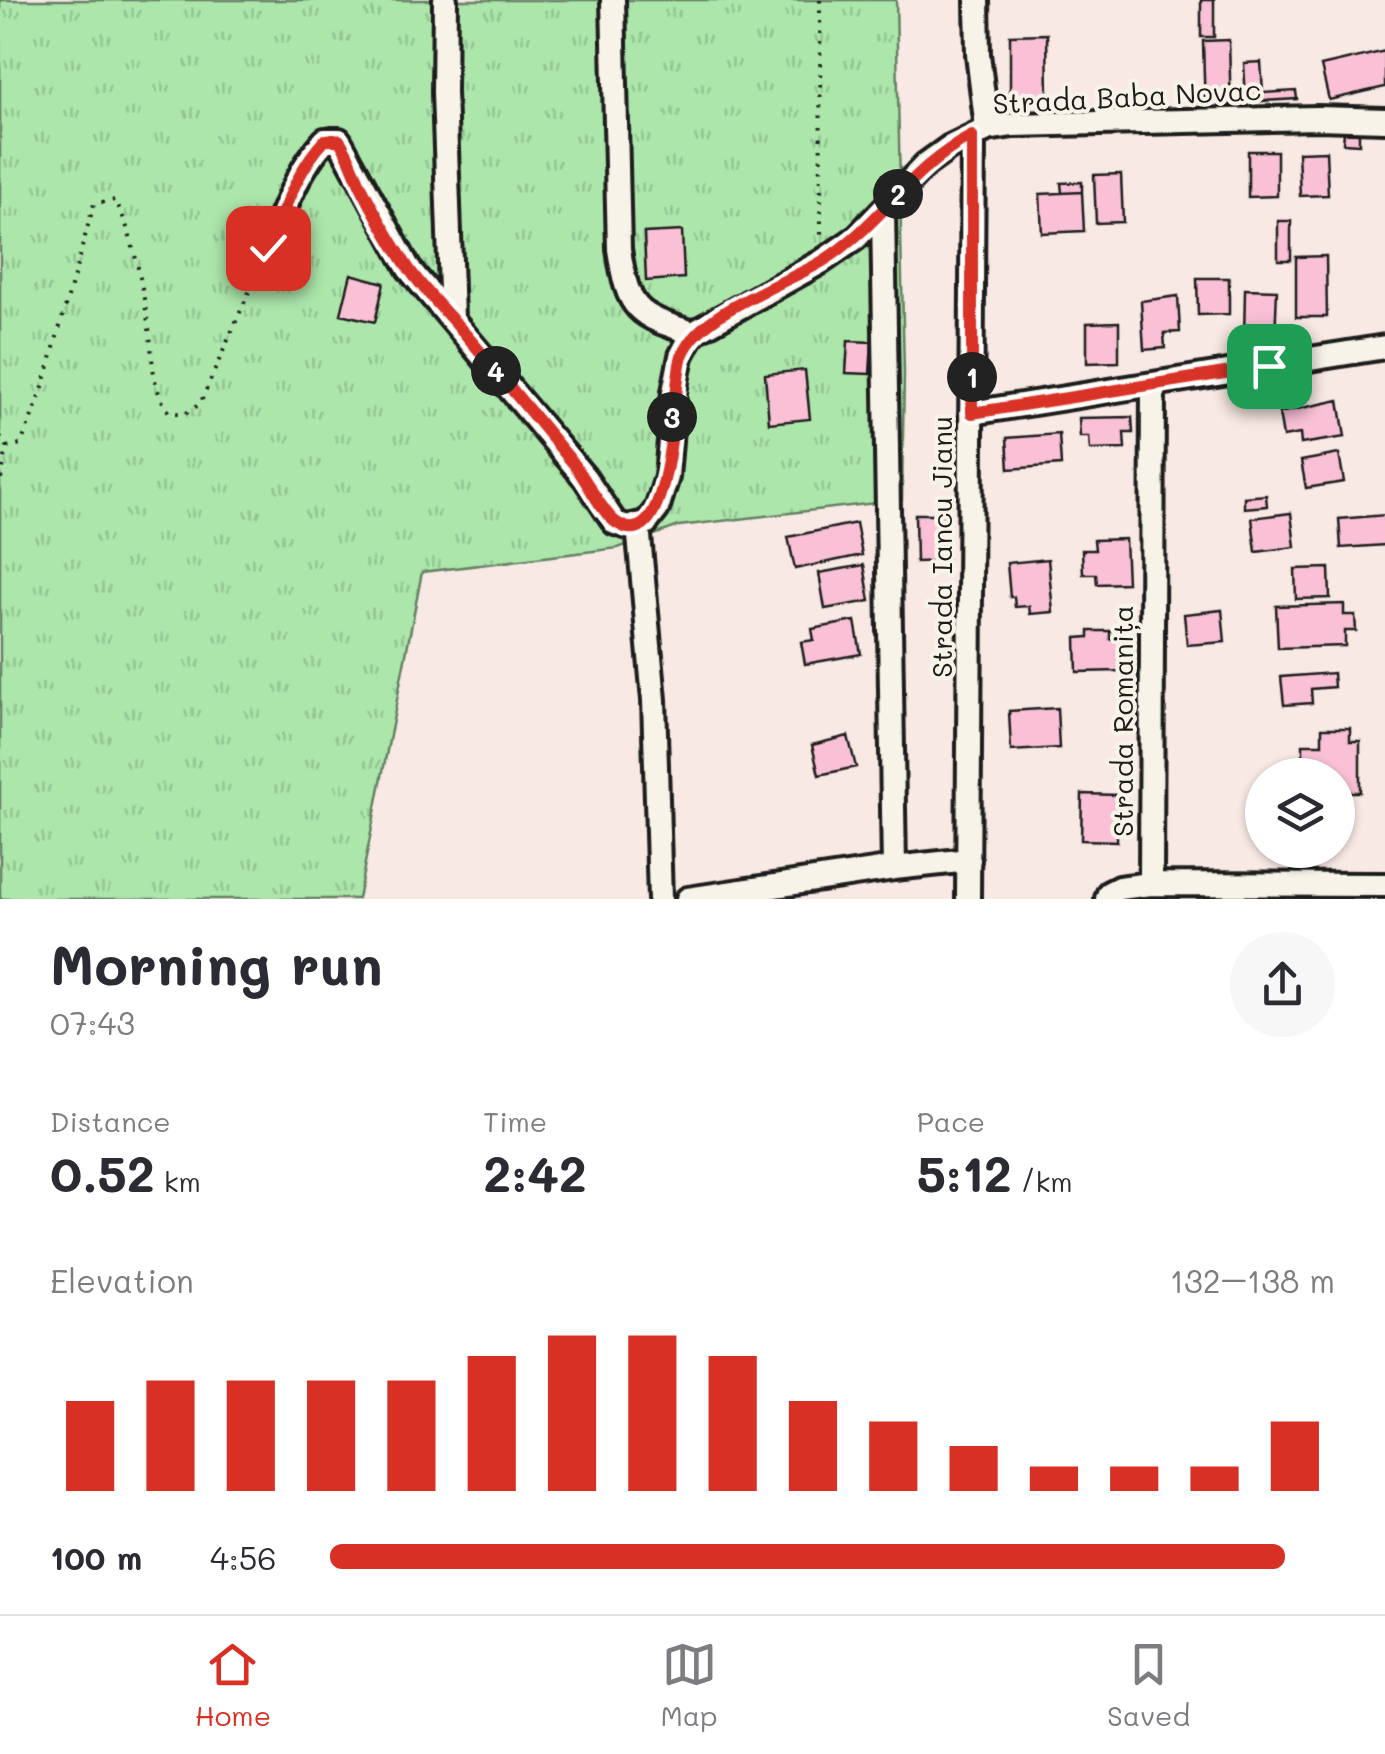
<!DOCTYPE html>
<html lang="en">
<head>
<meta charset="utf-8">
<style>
  body { margin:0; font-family:Mali,sans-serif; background:#f7f7f7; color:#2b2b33; height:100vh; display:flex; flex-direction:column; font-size:38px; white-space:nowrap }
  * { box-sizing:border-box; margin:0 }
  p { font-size:32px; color:#7c7c81 }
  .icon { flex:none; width:55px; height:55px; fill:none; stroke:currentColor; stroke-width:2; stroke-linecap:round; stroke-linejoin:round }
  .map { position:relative; height:899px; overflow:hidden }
  .sheet { display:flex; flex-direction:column; background:#fff; flex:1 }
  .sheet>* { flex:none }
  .tools { position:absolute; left:1245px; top:758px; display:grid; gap:20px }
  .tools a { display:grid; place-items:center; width:110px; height:110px; border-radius:50%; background:#fff; box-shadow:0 2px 8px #0004; font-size:50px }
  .pin { position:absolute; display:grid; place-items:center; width:85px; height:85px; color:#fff; margin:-42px; border-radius:20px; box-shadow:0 5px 15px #0006 }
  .km { position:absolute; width:50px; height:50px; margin:-25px; border-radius:50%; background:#222; color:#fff; font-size:28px; line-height:50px; text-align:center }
  .round { display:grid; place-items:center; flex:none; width:105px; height:105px; border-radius:52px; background:#f7f7f7 }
  .headline { display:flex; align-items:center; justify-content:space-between; height:170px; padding:0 50px }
  h1 { font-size:55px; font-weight:700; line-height:75px }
  .metrics { display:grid; grid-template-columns:repeat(3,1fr); gap:15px; height:170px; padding:10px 50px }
  .metrics div { display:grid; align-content:center }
  .metrics b { font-size:50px; font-weight:700 }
  .metrics small { font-size:28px; font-weight:400 }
  .metrics p { font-size:28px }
  .chart { height:280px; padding:20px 50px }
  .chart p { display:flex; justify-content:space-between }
  .chart svg { width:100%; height:180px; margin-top:10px; stroke:#d93025; stroke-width:6 }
  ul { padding:0 50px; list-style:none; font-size:32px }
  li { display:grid; grid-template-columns:160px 120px 1fr; align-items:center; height:75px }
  li i { height:25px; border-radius:12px; background:#d93025 }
  .tab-bar { display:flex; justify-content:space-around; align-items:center; height:140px; border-top:2px solid #e1e1e2; background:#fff; font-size:28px; color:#7c7c81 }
  .tab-bar a { display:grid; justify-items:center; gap:5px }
  .tab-bar .active { color:#d93025 }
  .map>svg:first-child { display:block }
</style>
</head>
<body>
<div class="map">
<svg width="1385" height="899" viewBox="0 0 1385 899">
  <defs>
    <pattern id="grass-tufts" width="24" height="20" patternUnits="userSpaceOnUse" patternTransform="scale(2.5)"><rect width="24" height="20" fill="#ace6ab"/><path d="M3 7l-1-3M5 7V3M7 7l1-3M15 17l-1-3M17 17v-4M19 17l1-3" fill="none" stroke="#93c593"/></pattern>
  </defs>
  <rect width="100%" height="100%" fill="#f8e9e4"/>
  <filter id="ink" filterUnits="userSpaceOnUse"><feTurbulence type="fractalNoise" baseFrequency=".01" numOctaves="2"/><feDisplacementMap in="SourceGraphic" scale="20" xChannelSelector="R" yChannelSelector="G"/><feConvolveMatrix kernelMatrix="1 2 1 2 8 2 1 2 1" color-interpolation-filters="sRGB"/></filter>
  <g filter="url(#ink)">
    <path fill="url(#grass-tufts)" stroke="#648164" stroke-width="2.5" d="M 0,0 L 896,0 L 904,373 L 902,500 L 679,526 L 618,548 L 422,572 L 358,899 L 0,899 Z"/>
    <path fill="#fac1d6" stroke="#1c1c1c" stroke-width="2.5" d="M 1201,0 L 1214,0 L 1214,37 L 1201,37 Z
      M 1047,34 L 1048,96 L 1010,97 L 1010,35 Z
      M 1229,40 L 1231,113 L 1205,114 L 1203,41 Z
      M 1385,51 L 1385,87 L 1329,100 L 1321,66 Z
      M 1261,62 L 1263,93 L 1296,91 L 1297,99 L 1246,102 L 1244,63 Z
      M 1344,132 L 1359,133 L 1359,144 L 1343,143 Z
      M 1248,151 L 1277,151 L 1277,196 L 1248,197 Z
      M 1326,151 L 1328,195 L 1300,196 L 1298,152 Z
      M 1121,174 L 1123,222 L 1096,223 L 1094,175 Z
      M 1082,182 L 1082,192 L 1062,193 L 1061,183 Z
      M 1082,192 L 1084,231 L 1042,233 L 1040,194 Z
      M 1278,221 L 1291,221 L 1291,260 L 1278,260 Z
      M 682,231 L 684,278 L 646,281 L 644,233 Z
      M 1326,256 L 1327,317 L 1296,317 L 1296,257 Z
      M 351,274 L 384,283 L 375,322 L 341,314 Z
      M 1197,278 L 1229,278 L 1229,314 L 1198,315 Z
      M 1245,289 L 1277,290 L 1275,339 L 1244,338 Z
      M 1178,296 L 1180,332 L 1164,333 L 1165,348 L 1144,350 L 1141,301 Z
      M 1119,322 L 1119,362 L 1087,363 L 1087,323 Z
      M 848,341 L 872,342 L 870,374 L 846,373 Z
      M 805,370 L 810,419 L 769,423 L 765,374 Z
      M 1339,400 L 1345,437 L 1301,444 L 1300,434 L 1283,437 L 1279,413 Z
      M 1132,417 L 1133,433 L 1124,433 L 1125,449 L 1090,450 L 1089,437 L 1080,437 L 1079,418 Z
      M 1059,434 L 1061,465 L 1009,469 L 1007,438 Z
      M 1339,454 L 1344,482 L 1306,488 L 1301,461 Z
      M 1266,495 L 1267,506 L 1244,508 L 1244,497 Z
      M 1291,513 L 1295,547 L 1256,552 L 1252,518 Z
      M 915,514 L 946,514 L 947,561 L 916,562 Z
      M 1385,515 L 1385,545 L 1341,548 L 1339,519 Z
      M 856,523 L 862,555 L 795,569 L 788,537 Z
      M 1125,539 L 1127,583 L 1097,584 L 1096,574 L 1083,574 L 1082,550 L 1095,550 L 1094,540 Z
      M 1048,559 L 1053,612 L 1030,614 L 1029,606 L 1015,607 L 1014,597 L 1010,597 L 1007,563 Z
      M 864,565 L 870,601 L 825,609 L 819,573 Z
      M 1329,568 L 1330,598 L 1296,599 L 1295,569 Z
      M 1344,604 L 1344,615 L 1355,615 L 1356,631 L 1345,631 L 1345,646 L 1278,648 L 1276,606 Z
      M 1222,610 L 1225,642 L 1187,645 L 1184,614 Z
      M 855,621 L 861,654 L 805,664 L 801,642 L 814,640 L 812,629 Z
      M 1089,631 L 1110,631 L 1110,639 L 1121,638 L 1121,671 L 1077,672 L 1076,638 L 1089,637 Z
      M 1333,673 L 1334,687 L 1311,689 L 1312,703 L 1284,705 L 1281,677 Z
      M 1057,708 L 1059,748 L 1011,751 L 1009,711 Z
      M 1322,728 L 1350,728 L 1350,741 L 1360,741 L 1360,792 L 1338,792 L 1338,775 L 1303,775 L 1303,744 L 1322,744 Z
      M 848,736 L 856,767 L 819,775 L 812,745 Z
      M 1082,794 L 1118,795 L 1117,841 L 1081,840 Z"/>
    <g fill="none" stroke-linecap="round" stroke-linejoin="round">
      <g stroke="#1c1c1c" stroke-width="30">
        <path id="minor" d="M 445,0 L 444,92 L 452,318
          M 613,0 L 619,249 C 628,311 636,315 693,333
          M 977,0 L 978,54 L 987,129
          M 883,212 L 894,868
          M 268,248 C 284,211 297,170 325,140 L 339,140 L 409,269 L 585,478 L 615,523 L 628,527 L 646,523 L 657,509 L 667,477 L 674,392 L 681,356 L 693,333 L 821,262 L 856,238 L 925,165 L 950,147 L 987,129 L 1013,125 L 1318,118 L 1385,120
          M 1153,385 L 1151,884 L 1385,885
          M 971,413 L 1385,347
          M 638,525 L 654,700 L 660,899
          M 688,899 L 894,868 L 969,860
          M 968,899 L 973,136
          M 1107,899 L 1109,893 L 1119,888 L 1151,884"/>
      </g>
      <path stroke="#1c1c1c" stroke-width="4" stroke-dasharray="2.5 8" stroke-linecap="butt" d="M 820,0 L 821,235
        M 0,437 L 7,447 L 0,484
        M 7,447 L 21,444 L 42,391 L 94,204 L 115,200 C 134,235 141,282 148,322 C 154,355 149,384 169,412 L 185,414 L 200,404 L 259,269"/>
      <use href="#minor" stroke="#f7f3e8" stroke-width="22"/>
    </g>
  </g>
  <g fill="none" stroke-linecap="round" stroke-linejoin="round" filter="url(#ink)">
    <g stroke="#fff" stroke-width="20">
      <path id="route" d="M 268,248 C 284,211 297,169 325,140 L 339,140 C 350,155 354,172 362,188 C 375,214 391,241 407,266 C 424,291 447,313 466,335 C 502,377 537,420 573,463 C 585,477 603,515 617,523 C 675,561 672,381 682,356 C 699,311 784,285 823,261 C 882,224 910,167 972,136 L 972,413 L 1269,366"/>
    </g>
    <use href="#route" stroke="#d93025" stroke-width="12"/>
  </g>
  <g text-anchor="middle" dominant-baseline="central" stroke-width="8" stroke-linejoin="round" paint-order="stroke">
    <g font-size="28" fill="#1c1c1c" stroke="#f7f3e8">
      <text transform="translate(1127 96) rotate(-3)">Strada Baba Novac</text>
      <text transform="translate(941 547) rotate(-90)">Strada Iancu Jianu</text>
      <text transform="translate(1122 721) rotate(-90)">Strada Romanița</text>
    </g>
  </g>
</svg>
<div class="tools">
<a><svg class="icon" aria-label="layers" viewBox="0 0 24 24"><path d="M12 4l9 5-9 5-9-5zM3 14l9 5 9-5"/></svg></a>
</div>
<div class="pin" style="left:1269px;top:366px;background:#1e9e55"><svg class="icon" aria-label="arrive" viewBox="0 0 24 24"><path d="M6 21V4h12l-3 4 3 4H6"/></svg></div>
<div class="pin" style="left:268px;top:248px;background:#d93025"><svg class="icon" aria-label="check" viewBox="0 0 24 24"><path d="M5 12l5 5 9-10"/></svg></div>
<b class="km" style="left:972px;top:377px">1</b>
<b class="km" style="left:898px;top:194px">2</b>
<b class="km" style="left:672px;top:417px">3</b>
<b class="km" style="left:496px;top:371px">4</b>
</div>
<section class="sheet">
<div class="headline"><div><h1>Morning run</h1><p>07:43</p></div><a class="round"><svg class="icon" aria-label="share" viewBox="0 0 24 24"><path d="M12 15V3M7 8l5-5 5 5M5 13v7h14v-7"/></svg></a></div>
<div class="metrics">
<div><p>Distance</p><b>0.52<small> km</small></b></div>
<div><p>Time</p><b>2:42</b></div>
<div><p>Pace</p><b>5:12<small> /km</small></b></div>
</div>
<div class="chart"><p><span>Elevation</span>132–138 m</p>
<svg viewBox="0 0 160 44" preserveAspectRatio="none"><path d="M5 44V22M15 44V17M25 44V17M35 44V17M45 44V17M55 44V11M65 44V6M75 44V6M85 44V11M95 44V22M105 44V27M115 44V33M125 44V38M135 44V38M145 44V38M155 44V27"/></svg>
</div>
<ul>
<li><b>100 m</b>4:56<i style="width:95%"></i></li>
</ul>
</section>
<nav class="tab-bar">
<a class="active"><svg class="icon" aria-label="home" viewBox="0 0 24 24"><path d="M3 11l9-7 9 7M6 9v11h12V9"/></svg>Home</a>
<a><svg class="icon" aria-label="map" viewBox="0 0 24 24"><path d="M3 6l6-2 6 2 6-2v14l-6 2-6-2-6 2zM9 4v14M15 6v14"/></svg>Map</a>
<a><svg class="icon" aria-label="saved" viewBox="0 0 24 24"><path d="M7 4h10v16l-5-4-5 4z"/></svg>Saved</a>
</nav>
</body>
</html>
